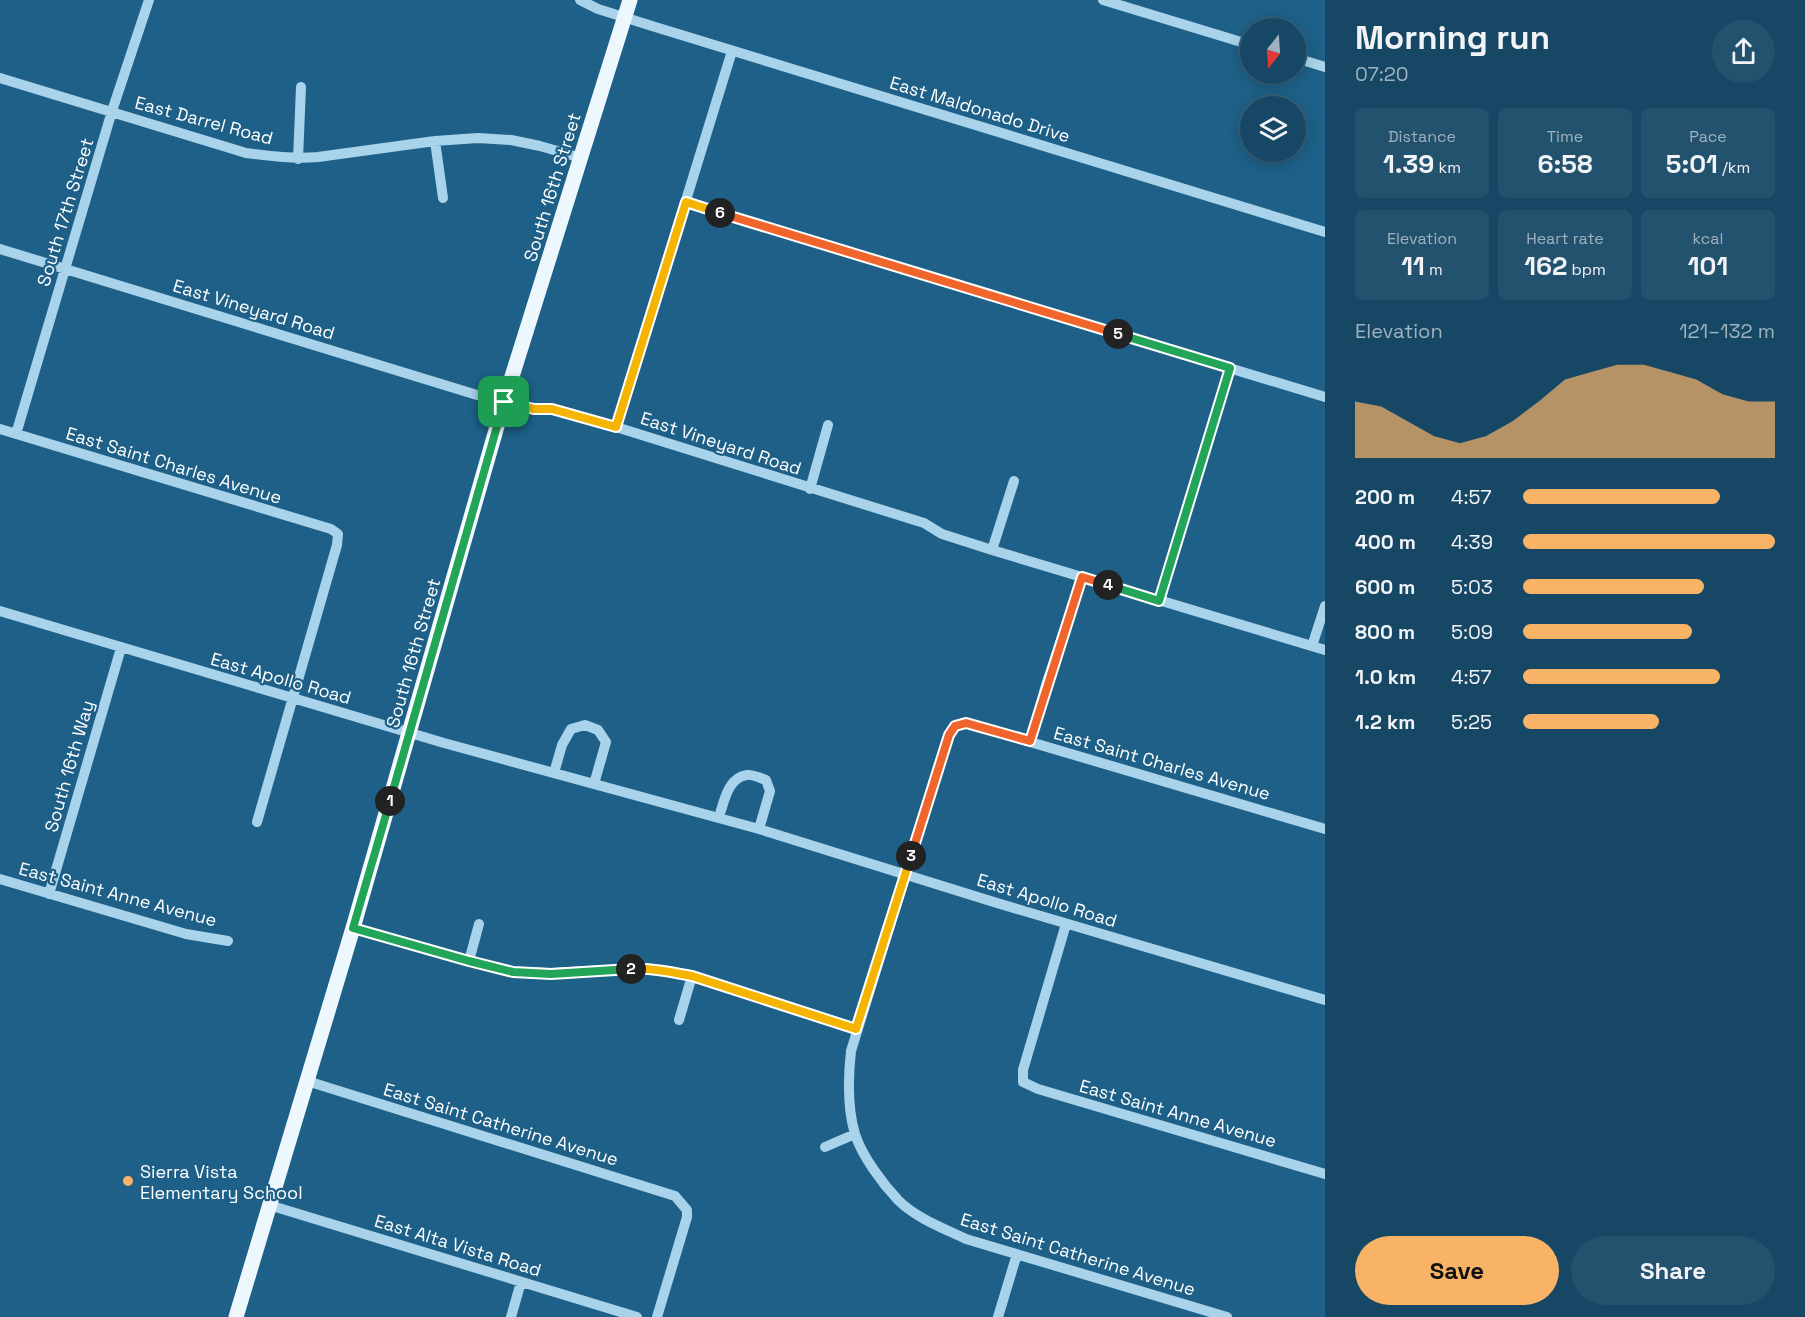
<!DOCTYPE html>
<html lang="en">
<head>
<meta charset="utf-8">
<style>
  body { margin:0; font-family:"Space Grotesk",sans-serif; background:#23526e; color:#f1f3f6; height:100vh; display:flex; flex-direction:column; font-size:22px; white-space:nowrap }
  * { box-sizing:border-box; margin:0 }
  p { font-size:20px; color:#9eb2bf }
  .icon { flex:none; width:33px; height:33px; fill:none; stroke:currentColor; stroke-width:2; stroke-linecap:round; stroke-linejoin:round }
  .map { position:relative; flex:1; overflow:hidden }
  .sheet { display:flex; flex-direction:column; background:#164865; width:480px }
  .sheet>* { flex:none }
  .needle { width:39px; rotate:197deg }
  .tools { position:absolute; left:1240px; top:18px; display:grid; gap:12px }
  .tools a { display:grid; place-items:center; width:66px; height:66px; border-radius:50%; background:#164865; box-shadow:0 3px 15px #0003,0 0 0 2px #356079; font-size:30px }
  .pin { position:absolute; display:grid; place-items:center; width:51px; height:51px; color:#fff; margin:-26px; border-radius:12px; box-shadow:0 3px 9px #0006 }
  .km { position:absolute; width:30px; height:30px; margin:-15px; border-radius:50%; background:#222; color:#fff; font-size:16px; line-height:30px; text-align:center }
  .round { display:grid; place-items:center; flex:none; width:63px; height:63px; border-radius:32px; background:#23526e }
  .head { display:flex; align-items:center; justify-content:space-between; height:102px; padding:0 30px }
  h1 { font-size:33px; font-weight:700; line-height:45px }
  .stats { display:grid; grid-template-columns:repeat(3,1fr); gap:9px; height:102px; padding:6px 30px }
  .stats div { display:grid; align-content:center; border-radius:9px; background:#23526e; text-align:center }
  .stats b { font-size:26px; font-weight:700 }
  .stats small { font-size:16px; font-weight:400 }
  .stats p { font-size:16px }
  .chart { height:168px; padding:12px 30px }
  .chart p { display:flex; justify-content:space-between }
  .chart svg { width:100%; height:108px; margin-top:6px; fill:#f9b367; opacity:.7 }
  .primary-button { display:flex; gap:12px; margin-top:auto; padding:12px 30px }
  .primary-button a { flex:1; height:69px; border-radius:36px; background:#f9b367; color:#111; font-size:24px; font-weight:700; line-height:69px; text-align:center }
  .primary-button a+a { background:#23526e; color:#f1f3f6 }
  ul { padding:0 30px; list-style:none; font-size:20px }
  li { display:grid; grid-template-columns:96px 72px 1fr; align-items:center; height:45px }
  li i { height:15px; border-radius:8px; background:#f9b367 }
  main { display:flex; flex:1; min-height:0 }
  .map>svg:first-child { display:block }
</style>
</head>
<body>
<main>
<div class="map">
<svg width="1325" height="1317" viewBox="0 0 1325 1317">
  <rect width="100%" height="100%" fill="#1e6087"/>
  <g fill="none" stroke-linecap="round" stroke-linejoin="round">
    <path stroke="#a8d3eb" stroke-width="10" d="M 580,0 L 598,9 L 652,26 L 1325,232
      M 1103,0 L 1251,45
      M 1296,58 L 1325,67
      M 0,78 L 246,153 C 270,156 293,159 318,157 L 435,141 L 478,138 L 511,140 L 540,146 L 581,158
      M 435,141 L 443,198
      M 298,159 L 301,87
      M 686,203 L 1325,397
      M 0,249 L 477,395 L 534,409 L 552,409 L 616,427 L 924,523 L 942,534 L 992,550 L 1325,650
      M 616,427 L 732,51
      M 0,429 L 331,529 L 338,534 L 337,545 L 257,822
      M 16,434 L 112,111 L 149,0
      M 810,489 L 828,425
      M 992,550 L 1014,481
      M 1159,601 L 1230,368
      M 0,611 L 444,743 L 759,829 L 997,903 L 1325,1000
      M 1312,646 L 1325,606
      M 1030,741 L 1047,682 L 1082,577
      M 554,773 L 562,745 L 571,729 L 585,725 L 598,730 L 606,742 L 594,784
      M 719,817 C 724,802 728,777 747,775 C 752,774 760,778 766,780 L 770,791 L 759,829
      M 0,879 L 186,934 L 228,941
      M 49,894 L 121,648
      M 1066,924 L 1023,1070 L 1023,1082 L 1038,1089 L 1325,1174
      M 353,928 L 469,961 L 513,972 L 551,973 L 645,968 L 692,976 L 857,1029
      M 469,961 L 479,924
      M 679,1020 L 692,976
      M 307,1081 L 675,1196 L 687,1210 L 687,1217 L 657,1317
      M 825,1147 L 855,1134
      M 269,1205 L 637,1317
      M 511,1317 L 521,1282
      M 998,1317 L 1017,1254
      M 1227,1317 L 966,1239 C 943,1228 916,1218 898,1200 C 882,1183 862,1156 855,1134 C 847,1107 848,1078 851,1051 L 949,735 L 955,726 L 966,723 L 1325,829"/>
    <path stroke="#ecf7fe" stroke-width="15" d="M 236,1317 L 353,928 L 504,402 L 630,0"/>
  </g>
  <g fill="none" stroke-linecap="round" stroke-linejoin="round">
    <g stroke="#fff" stroke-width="12">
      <path id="split-1" d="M 390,801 L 504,402"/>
    </g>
    <g stroke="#fff" stroke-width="12">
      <path id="split-2" d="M 390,801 L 353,928 L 469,961 L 513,972 L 551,974 L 631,969"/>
    </g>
    <g stroke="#fff" stroke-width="12">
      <path id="split-3" d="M 631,969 C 652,968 671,972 692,976 L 856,1029 L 911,856"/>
    </g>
    <g stroke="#fff" stroke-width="12">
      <path id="split-4" d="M 911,856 L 949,735 L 955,726 L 966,723 L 1030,741 L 1082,577 L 1108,585"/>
    </g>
    <g stroke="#fff" stroke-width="12">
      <path id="split-5" d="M 1108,585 L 1159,601 L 1230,368 L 1118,334"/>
    </g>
    <g stroke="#fff" stroke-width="12">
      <path id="split-6" d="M 720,213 L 1118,334"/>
    </g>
    <g stroke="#fff" stroke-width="12">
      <path id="split-7" d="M 504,402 L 534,409 L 552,409 L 616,427 L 686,202 L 720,213"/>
    </g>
    <use href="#split-1" stroke="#22a559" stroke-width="8"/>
    <use href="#split-2" stroke="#22a559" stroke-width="8"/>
    <use href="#split-3" stroke="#f5b400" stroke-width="8"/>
    <use href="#split-4" stroke="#f0652b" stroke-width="8"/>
    <use href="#split-5" stroke="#22a559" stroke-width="8"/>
    <use href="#split-6" stroke="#f0652b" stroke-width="8"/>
    <use href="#split-7" stroke="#f5b400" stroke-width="8"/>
  </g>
  <circle fill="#f9b367" stroke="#1e6087" stroke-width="2" cx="128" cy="1181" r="6"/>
  <g text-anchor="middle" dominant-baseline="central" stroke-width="4.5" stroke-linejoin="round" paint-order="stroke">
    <g font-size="18" fill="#fff" stroke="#1e6087">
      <text transform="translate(980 109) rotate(17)">East Maldonado Drive</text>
      <text transform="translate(204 120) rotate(15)">East Darrel Road</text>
      <text transform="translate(552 187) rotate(-73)">South 16th Street</text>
      <text transform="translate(65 212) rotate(-73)">South 17th Street</text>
      <text transform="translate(254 309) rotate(17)">East Vineyard Road</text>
      <text transform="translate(721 443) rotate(18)">East Vineyard Road</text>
      <text transform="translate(174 465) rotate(17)">East Saint Charles Avenue</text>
      <text transform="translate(413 653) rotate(-74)">South 16th Street</text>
      <text transform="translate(281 678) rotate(16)">East Apollo Road</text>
      <text transform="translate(1162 763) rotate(16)">East Saint Charles Avenue</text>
      <text transform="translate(69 766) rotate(-74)">South 16th Way</text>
      <text transform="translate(118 894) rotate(15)">East Saint Anne Avenue</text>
      <text transform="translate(1047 900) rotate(17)">East Apollo Road</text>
      <text transform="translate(1178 1113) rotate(16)">East Saint Anne Avenue</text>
      <text transform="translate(501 1124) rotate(17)">East Saint Catherine Avenue</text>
      <text transform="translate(458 1245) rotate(17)">East Alta Vista Road</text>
      <text transform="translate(1078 1254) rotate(17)">East Saint Catherine Avenue</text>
    </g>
    <g font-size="18" fill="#fff" stroke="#1e6087" text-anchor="start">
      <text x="140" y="1171">Sierra Vista<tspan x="140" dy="21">Elementary School</tspan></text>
    </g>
  </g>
</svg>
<div class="tools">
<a><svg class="needle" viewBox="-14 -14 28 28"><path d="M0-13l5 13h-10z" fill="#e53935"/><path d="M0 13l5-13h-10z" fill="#9eb2bf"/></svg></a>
<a><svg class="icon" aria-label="layers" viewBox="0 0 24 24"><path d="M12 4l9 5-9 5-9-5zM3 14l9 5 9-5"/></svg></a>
</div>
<div class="pin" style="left:504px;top:402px;background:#1e9e55"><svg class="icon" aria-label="arrive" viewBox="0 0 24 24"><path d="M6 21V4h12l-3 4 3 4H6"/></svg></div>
<b class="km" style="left:390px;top:801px">1</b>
<b class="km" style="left:631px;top:969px">2</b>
<b class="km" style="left:911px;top:856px">3</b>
<b class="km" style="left:1108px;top:585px">4</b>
<b class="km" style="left:1118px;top:334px">5</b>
<b class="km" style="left:720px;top:213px">6</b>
</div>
<section class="sheet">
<div class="head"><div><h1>Morning run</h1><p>07:20</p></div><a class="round"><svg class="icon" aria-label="share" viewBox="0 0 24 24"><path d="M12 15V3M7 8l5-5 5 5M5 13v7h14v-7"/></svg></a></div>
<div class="stats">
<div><p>Distance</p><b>1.39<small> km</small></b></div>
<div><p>Time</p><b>6:58</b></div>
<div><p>Pace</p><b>5:01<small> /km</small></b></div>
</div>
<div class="stats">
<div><p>Elevation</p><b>11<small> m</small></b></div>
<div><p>Heart rate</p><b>162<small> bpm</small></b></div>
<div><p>kcal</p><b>101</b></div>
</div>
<div class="chart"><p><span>Elevation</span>121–132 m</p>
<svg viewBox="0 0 160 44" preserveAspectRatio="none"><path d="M0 44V21L10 23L20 29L30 35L40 38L50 35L60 29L70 21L80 12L90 9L100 6L110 6L120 9L130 12L140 18L150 21L160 21V44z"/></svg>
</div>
<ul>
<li><b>200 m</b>4:57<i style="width:78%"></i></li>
<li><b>400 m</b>4:39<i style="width:100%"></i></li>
<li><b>600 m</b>5:03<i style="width:72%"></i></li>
<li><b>800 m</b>5:09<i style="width:67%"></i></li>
<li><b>1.0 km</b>4:57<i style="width:78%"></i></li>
<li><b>1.2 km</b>5:25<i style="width:54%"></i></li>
</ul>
<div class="primary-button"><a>Save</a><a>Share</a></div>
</section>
</main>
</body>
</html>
